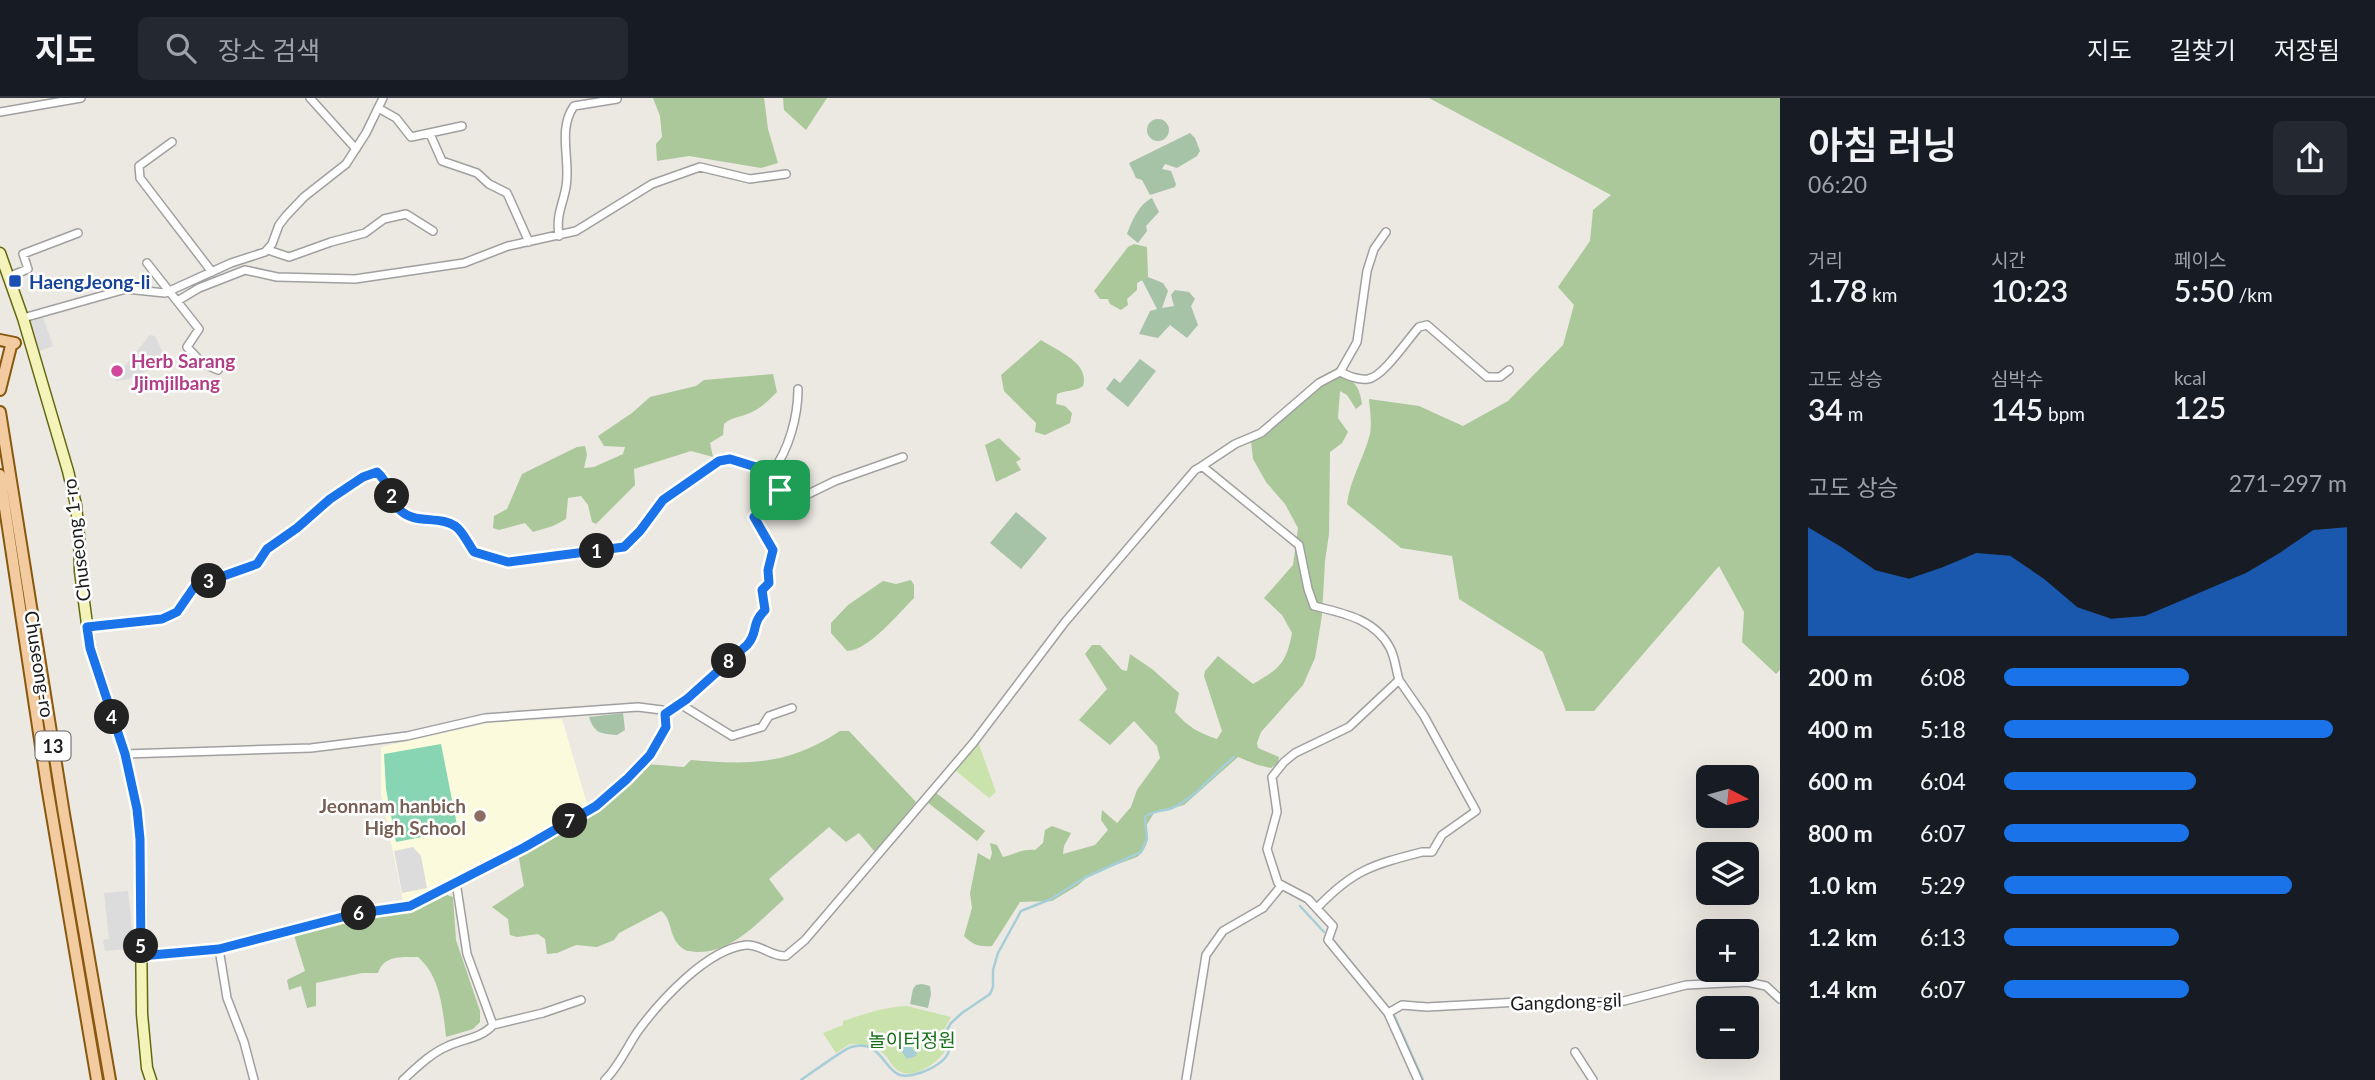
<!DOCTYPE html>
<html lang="ko">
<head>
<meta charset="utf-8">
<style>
  body { margin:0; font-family:Lato,"Noto Sans KR",sans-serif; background:#242831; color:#f1f3f6; height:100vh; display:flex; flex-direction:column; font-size:26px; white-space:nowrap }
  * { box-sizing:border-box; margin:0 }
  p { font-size:23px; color:#9ea1a6 }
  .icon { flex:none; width:38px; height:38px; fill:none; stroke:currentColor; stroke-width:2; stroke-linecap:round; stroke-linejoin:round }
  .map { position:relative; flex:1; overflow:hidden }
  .drawer { display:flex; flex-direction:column; background:#171b24; width:595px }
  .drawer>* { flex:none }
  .needle { width:46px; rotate:96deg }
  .fabs { position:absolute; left:1696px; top:667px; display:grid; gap:14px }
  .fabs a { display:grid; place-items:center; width:63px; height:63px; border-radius:10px; background:#171b24; box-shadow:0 7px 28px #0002; font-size:35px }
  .pin { position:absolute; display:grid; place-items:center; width:60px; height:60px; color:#fff; margin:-30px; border-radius:14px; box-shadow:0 4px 10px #0006 }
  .km { position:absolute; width:35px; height:35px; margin:-18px; border-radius:50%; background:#222; color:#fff; font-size:19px; line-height:35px; text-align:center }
  .round { display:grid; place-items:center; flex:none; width:74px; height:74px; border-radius:10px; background:#242831 }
  .summary { display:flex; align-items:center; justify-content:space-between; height:119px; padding:0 28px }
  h1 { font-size:38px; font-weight:600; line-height:52px }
  .figures { display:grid; grid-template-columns:repeat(3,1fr); gap:10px; height:119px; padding:7px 28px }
  .figures div { display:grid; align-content:center }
  .figures b { font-size:30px; font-weight:600 }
  .figures small { font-size:19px; font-weight:400 }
  .figures p { font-size:19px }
  .chart { height:196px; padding:14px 28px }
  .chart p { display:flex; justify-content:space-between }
  .chart svg { width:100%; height:126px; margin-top:7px; fill:#1a73e8; opacity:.7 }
  ul { padding:0 28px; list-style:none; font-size:23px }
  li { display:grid; grid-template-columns:112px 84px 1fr; align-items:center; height:52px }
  li i { height:18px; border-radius:9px; background:#1a73e8 }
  header { display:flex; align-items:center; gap:42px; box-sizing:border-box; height:98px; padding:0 35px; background:#171b24; border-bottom:2px solid #363941 }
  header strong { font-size:33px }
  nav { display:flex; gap:38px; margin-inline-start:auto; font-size:24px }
  .search { width:490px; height:63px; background:#242831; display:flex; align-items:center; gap:18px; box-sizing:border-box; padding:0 24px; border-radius:10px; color:#9ea1a6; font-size:26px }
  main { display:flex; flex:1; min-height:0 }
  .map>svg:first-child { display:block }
</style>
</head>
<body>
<header>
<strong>지도</strong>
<div class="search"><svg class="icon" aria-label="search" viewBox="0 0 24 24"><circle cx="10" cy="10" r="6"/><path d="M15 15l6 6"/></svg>장소 검색</div>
<nav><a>지도</a><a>길찾기</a><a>저장됨</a></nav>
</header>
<main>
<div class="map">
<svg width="1780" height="982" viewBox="0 0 1780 982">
  <rect width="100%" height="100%" fill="#ece8e2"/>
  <path fill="#fcfadc" d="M 562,621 L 588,709 L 514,752 L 404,807 L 381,696 L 381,649 L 493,624 Z"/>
  <path fill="#cae3ac" d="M 978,644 L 996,694 L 989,700 L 955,672 Z
    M 907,908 L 951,919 L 942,936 L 947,950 C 940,963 916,981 901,974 C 893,971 891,964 886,958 C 877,948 863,946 850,946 L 836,955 L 823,935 L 843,927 L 843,923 C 865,916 884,909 907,908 Z"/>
  <path fill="#aac89a" d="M 653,0 L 764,0 L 768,31 L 778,65 L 761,70 L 689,58 L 657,63 L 656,46 L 662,39 L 660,18 Z
    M 783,0 L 827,0 L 806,32 L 784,12 Z
    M 1429,0 L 1780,0 L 1780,572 L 1776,576 L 1742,544 L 1744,514 L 1719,468 L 1594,613 L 1566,613 L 1543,554 L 1459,501 L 1452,458 L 1401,450 L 1347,406 C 1350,381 1364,360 1370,336 C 1372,325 1370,312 1369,301 L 1419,308 L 1463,328 L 1508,303 L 1563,247 L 1574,207 L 1558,189 L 1590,143 L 1593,112 L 1611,97 Z
    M 1134,146 L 1147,149 L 1148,179 L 1137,185 L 1137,192 L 1127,201 L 1128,207 L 1121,212 L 1110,206 L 1108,201 L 1100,201 L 1094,193 L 1128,149 Z
    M 1041,242 C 1058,253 1090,265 1083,288 C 1074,294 1066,292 1057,296 L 1056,306 L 1065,308 L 1072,315 L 1070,325 L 1045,337 L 1035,334 L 1036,325 L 1004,293 L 1001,277 Z
    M 773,276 L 777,294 C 768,303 761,310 750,315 C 741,319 731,319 724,326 L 723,337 L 710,345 L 713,359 L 691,353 L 634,371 L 635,387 L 596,426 L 592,424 L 588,407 L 581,398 L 568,400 L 566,421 L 553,428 L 533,434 L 525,425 L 499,432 L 493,430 L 494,418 L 507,411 L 522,376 L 577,349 L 585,348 L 587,357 L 584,370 L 594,369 L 623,356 L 625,349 L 604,348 L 598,338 L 632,315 L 650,299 L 696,288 L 704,282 Z
    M 1342,277 C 1356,284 1360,291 1362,306 L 1356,311 L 1347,297 L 1340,293 L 1338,320 L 1348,334 L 1342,345 L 1330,354 L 1329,436 L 1325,463 L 1322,517 L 1315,560 L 1303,587 L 1261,634 L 1257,645 L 1258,650 L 1279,659 L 1278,665 L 1271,670 L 1258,667 L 1238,659 L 1184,707 L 1154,715 L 1146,728 C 1149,740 1148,750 1137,759 L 1091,776 L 1077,788 L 1052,803 L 1020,804 L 992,848 C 979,849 973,847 964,838 L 972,810 L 970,795 L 978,755 L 990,762 L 992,755 L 990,745 L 997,747 L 1003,759 C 1014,756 1023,751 1035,752 L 1043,745 L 1045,732 L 1052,728 L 1071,735 L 1064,748 L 1063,756 L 1095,747 L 1108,732 L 1101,722 L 1102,712 L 1117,725 L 1131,709 L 1137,692 L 1160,660 L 1157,648 L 1134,623 L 1110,647 L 1079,622 L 1107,591 L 1085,556 L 1092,547 L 1100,547 L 1122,572 L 1127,573 L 1130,556 L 1152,571 L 1179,595 L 1175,614 C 1188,629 1199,635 1217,641 L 1222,633 L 1204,578 L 1205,573 L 1218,558 L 1253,586 C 1280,570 1286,566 1292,535 L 1282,517 L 1264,500 L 1293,467 L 1298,430 L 1285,406 L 1266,384 L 1253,361 L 1251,343 L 1261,338 L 1321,288 Z
    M 999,340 L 1021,361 L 1016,364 L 1021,372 L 996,384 L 985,347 Z
    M 911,482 L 914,487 L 914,500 C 899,515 868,553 847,553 L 831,535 L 831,525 L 848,507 L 883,483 L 896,486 Z
    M 840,633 L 849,633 L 916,704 L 875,754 L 859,735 L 846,744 L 829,729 L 769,781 L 784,801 C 759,823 733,855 697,854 C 691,853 687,854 682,850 C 668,839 673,821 661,813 L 619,835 L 614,842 L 597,849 L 576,847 L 557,855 L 547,856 L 545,841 L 538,836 L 517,839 L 510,837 L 508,821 L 492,809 L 524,788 L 518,755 C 564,729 608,704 646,666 L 684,669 L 691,662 C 750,667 789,667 840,633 Z
    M 935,694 L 985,733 L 977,743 L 927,704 Z
    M 439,794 L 453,799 L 456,842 L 480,913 L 480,924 L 473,931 L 446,939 C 443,911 440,878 418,859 C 401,859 384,857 378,875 L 362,875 L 316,885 L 316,908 L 307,910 L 301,888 L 289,892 L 287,882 L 305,873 L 293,834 L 353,818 L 399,813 Z"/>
  <path fill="#a6c3a8" d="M1147 32a11 11 0 1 1 22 0a11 11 0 1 1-22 0Z
    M 1190,35 L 1195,40 L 1200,53 L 1197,58 L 1177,70 L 1165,66 L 1162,71 L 1171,73 L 1176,86 L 1175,89 L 1150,97 L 1142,82 L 1136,80 L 1129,65 Z
    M 1152,100 L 1159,114 L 1146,128 L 1147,133 L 1138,145 L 1127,136 C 1132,123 1139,106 1152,100 Z
    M 1148,179 L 1163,185 L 1168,193 L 1162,210 L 1174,208 L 1171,197 L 1175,192 L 1189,194 L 1195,201 L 1191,208 L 1198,227 L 1187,240 L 1170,227 L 1158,240 L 1139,236 L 1150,213 L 1157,211 L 1142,182 Z
    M 1140,261 L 1156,273 L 1128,309 L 1106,291 L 1114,280 L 1120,285 Z
    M 1016,414 L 1047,440 L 1021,471 L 990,445 Z
    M 623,615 L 625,632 L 617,637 C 601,636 594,635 589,619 Z
    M 922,886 L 930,888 L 931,896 L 928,910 L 910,906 L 913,891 L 916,887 Z"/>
  <path fill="#87d5b2" d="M 441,646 L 458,732 L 396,744 L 386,691 L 384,656 Z"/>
  <path fill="#dcdcdc" d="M 43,219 L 53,248 L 39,253 L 29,224 Z
    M 150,237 L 155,238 L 167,263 L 129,281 L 116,283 L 115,280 Z
    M 413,749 L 421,758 L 427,790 L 402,795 L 394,753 Z
    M 128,793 L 134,850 L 105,853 L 103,842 L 109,841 L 104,795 Z"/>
  <path fill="#a6ced7" d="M 897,934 L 904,938 L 907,945 L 917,955 L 916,958 L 907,961 L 890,937 Z"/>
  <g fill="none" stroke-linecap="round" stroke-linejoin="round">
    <path stroke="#a6ced7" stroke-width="2.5" d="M 1300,808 L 1324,834
      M 1334,843 L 1387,908
      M 1394,917 L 1423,982
      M 801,982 C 810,976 844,951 851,949 C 880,940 883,971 900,977 C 914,981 948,966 949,951 C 950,946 947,940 945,935 L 951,925 L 962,915 L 990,896 L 993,889 L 993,872 L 998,855 L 1021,813 L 1051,801 L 1084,780 L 1141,754 L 1147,741 L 1145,719 C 1153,712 1162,714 1172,710 C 1195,700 1214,675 1234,659"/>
    <g stroke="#a0a0a0" stroke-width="10">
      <path id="street" d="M 310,0 L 356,51
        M 378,10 L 396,20 L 411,39 L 462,28
        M 0,14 L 81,0
        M 430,36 L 442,63 L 477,75 L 489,86 L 507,95 L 529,144
        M 172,44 L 139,68 L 140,80 L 212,174
        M 1386,134 L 1374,151 L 1367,173 L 1357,244 L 1340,274 L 1319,285 L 1261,335 L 1235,346 L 1202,368 L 1299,447 L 1308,491 L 1314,508 C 1343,515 1375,521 1390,550 C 1395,559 1396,572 1399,582 L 1349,629 L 1295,655 L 1284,664 L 1272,679 L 1277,714 L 1267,751 L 1278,785 L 1308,801 L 1333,828 L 1328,842 L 1388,915 L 1418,982
        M 559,138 C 556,116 562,110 566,89 C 571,62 557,32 574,8 L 617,1
        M 268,152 L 289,159 L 331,144 L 365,135 L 384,121 L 406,116 L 433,133
        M 147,165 L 199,231 L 187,249 L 202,265 L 218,272
        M 8,179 L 28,171 L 23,156 L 78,135
        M 179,202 L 199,190 L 245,172 L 277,179 L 355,181 L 464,165 L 508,148 L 576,133 L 652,86 L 700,69 L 750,81 L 786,76
        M 23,220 L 126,191 L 165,195 L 231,165 L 265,154 L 272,146 L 279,127 L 286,118 L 304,99 L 346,66 L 366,35 L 383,0
        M 1340,274 C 1349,278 1357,282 1368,281 C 1383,279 1408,241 1419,229 L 1427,227 L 1487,279 L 1500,279 L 1509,272
        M 780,392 L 774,384 L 772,374 C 789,352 798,318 798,291
        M 87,529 L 162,521 L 177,514 L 195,488 L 257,466 L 267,451 L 297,430 L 330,401 L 363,379 L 377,374 C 389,384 389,400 399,411 C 413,427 439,417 455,428 C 462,433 469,447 474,454 L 508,464 L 624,449 L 640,433 L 663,402 L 719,363 L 730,361 L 772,374
        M 680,606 L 732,638 L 762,629 L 769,618 L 792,610
        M 665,616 L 687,601 L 747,547 C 759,534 750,527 765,512 L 762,492 L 769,485 L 768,472 L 773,452 L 754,419 L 783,389 L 792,391 L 798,401 L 835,383 L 903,359
        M 125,656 L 311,650 L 407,638 L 485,620 L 638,609 L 662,612 L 667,622 L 666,629 L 650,657 L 627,681 L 596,708 L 525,749 L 410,808 L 354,815 L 219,851 L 141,858
        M 456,784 L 467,856 L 493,927
        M 1317,810 C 1353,772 1372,767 1422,754 L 1432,754 L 1442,737 L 1476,713 L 1424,618 L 1399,582
        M 219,851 L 227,900 L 244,944 L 254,982
        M 1388,915 L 1402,907 L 1427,909 L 1519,904 L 1549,907 L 1624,903 L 1686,887 L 1747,884 L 1766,888 L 1780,901
        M 1575,954 L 1593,982
        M 403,982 C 416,970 431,955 448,948 C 463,941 482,940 493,927 L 543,915 L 581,902
        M 605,982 C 619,968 627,949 638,933 C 660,903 707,851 746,847 C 761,846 771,859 786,858 L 805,842 L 974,644 L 1065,524 L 1195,372 L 1202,368
        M 1186,982 L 1206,857 L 1223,833 L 1263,810 L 1281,788"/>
    </g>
    <g stroke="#63680e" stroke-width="13">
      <path id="secondary" d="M 0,155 L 23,220 L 68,373 L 76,407 L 79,438 L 80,473 L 90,549 L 125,656 L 137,711 L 140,741 L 142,916 L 147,970 L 151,982"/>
    </g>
    <g stroke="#87580d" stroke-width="14">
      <path id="primary" d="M 0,242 L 15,245
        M 0,292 L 11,248
        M 0,314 L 64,716 L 110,982
        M 0,377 L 47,688 L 97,982"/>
    </g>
    <use href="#street" stroke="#fff" stroke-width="7"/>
    <use href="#secondary" stroke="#f3f3ba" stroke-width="10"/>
    <use href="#primary" stroke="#f3cba1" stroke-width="10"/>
  </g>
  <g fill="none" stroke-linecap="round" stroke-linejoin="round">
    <g stroke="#fff" stroke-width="14">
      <path id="route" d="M 730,361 L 772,374 L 774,384 L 780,392 L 754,419 L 773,452 L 768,472 L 769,485 L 762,492 L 765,512 C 750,527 759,534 747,547 L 687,601 L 665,616 L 666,629 L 650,657 L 627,681 L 596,708 L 525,749 L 410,808 L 354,816 L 219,851 L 141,858 L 140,741 L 137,711 L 125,656 L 90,550 L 87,529 L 162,521 L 177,514 L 195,488 L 257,466 L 267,451 L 297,430 L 330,401 L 363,379 L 377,374 C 389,384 389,400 399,411 C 413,427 439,417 455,428 C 462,432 469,447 474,454 L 508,464 L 624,449 L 640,433 L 663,402 L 719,363 Z"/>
    </g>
    <use href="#route" stroke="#1a73e8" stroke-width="9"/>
  </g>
  <rect fill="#1a4fb4" stroke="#fff" stroke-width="2.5" x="8" y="176" width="14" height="14" rx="3.5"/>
  <circle fill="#d1479c" stroke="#fff" stroke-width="2.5" cx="117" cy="273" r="7"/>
  <circle fill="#8d6e63" stroke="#fff" stroke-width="2.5" cx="480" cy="718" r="7"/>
  <g text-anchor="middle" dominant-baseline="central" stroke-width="5" stroke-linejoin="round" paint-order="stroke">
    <rect fill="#fff" stroke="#606060" stroke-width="2" x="35.5" y="633.5" width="35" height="29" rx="5"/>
    <g font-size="18" font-weight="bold" fill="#1c1c1c">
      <text x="53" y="648">13</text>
    </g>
    <g font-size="19" font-weight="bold" fill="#164399" stroke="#fff" text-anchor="start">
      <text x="29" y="183">HaengJeong-li</text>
    </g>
    <g font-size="19" font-weight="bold" fill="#b23c85" stroke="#fff" text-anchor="start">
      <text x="131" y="262">Herb Sarang<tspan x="131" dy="22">Jjimjilbang</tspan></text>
    </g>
    <g font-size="19" fill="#1c1c1c" stroke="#fff">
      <text transform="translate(76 442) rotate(-97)">Chuseong 1-ro</text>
      <text transform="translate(40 566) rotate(81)">Chuseong-ro</text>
      <text transform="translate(1566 903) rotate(-2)">Gangdong-gil</text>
    </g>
    <g font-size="19" font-weight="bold" fill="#785e54" stroke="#fff" text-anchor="end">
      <text x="466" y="707">Jeonnam hanbich<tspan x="466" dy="22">High School</tspan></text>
    </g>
    <g font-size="19" fill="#156f17" stroke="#fff">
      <text x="912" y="941">놀이터정원</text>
    </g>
  </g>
</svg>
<div class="fabs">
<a><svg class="needle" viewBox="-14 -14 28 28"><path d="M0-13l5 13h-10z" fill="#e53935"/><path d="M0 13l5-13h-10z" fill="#9ea1a6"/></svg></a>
<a><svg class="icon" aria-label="layers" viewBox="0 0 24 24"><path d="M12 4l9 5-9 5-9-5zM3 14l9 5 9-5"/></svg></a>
<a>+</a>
<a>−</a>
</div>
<div class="pin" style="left:780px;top:392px;background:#1e9e55"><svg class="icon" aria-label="arrive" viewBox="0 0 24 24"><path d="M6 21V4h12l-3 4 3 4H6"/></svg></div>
<b class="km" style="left:597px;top:453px">1</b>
<b class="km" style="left:392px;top:398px">2</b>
<b class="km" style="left:209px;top:483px">3</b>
<b class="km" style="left:112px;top:619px">4</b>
<b class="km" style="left:141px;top:848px">5</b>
<b class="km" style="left:359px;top:815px">6</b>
<b class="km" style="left:570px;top:723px">7</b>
<b class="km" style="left:729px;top:563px">8</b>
</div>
<section class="drawer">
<div class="summary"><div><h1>아침 러닝</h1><p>06:20</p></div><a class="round"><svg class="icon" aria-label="share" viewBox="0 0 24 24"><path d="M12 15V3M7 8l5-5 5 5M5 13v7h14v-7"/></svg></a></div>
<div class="figures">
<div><p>거리</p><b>1.78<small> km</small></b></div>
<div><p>시간</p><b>10:23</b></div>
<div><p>페이스</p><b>5:50<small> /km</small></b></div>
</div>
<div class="figures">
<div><p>고도 상승</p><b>34<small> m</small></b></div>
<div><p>심박수</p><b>145<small> bpm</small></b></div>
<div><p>kcal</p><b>125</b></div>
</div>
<div class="chart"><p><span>고도 상승</span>271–297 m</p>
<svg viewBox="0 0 160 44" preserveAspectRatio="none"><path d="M0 44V6L10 13L20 21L30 24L40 20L50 15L60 16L70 24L80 34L90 38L100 37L110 32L120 27L130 22L140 15L150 7L160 6V44z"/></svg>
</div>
<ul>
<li><b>200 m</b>6:08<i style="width:54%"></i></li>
<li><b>400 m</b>5:18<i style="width:96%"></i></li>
<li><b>600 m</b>6:04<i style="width:56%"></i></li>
<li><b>800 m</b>6:07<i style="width:54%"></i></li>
<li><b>1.0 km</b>5:29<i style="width:84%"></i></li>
<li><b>1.2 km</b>6:13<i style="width:51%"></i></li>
<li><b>1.4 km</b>6:07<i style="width:54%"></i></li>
</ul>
</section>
</main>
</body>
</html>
